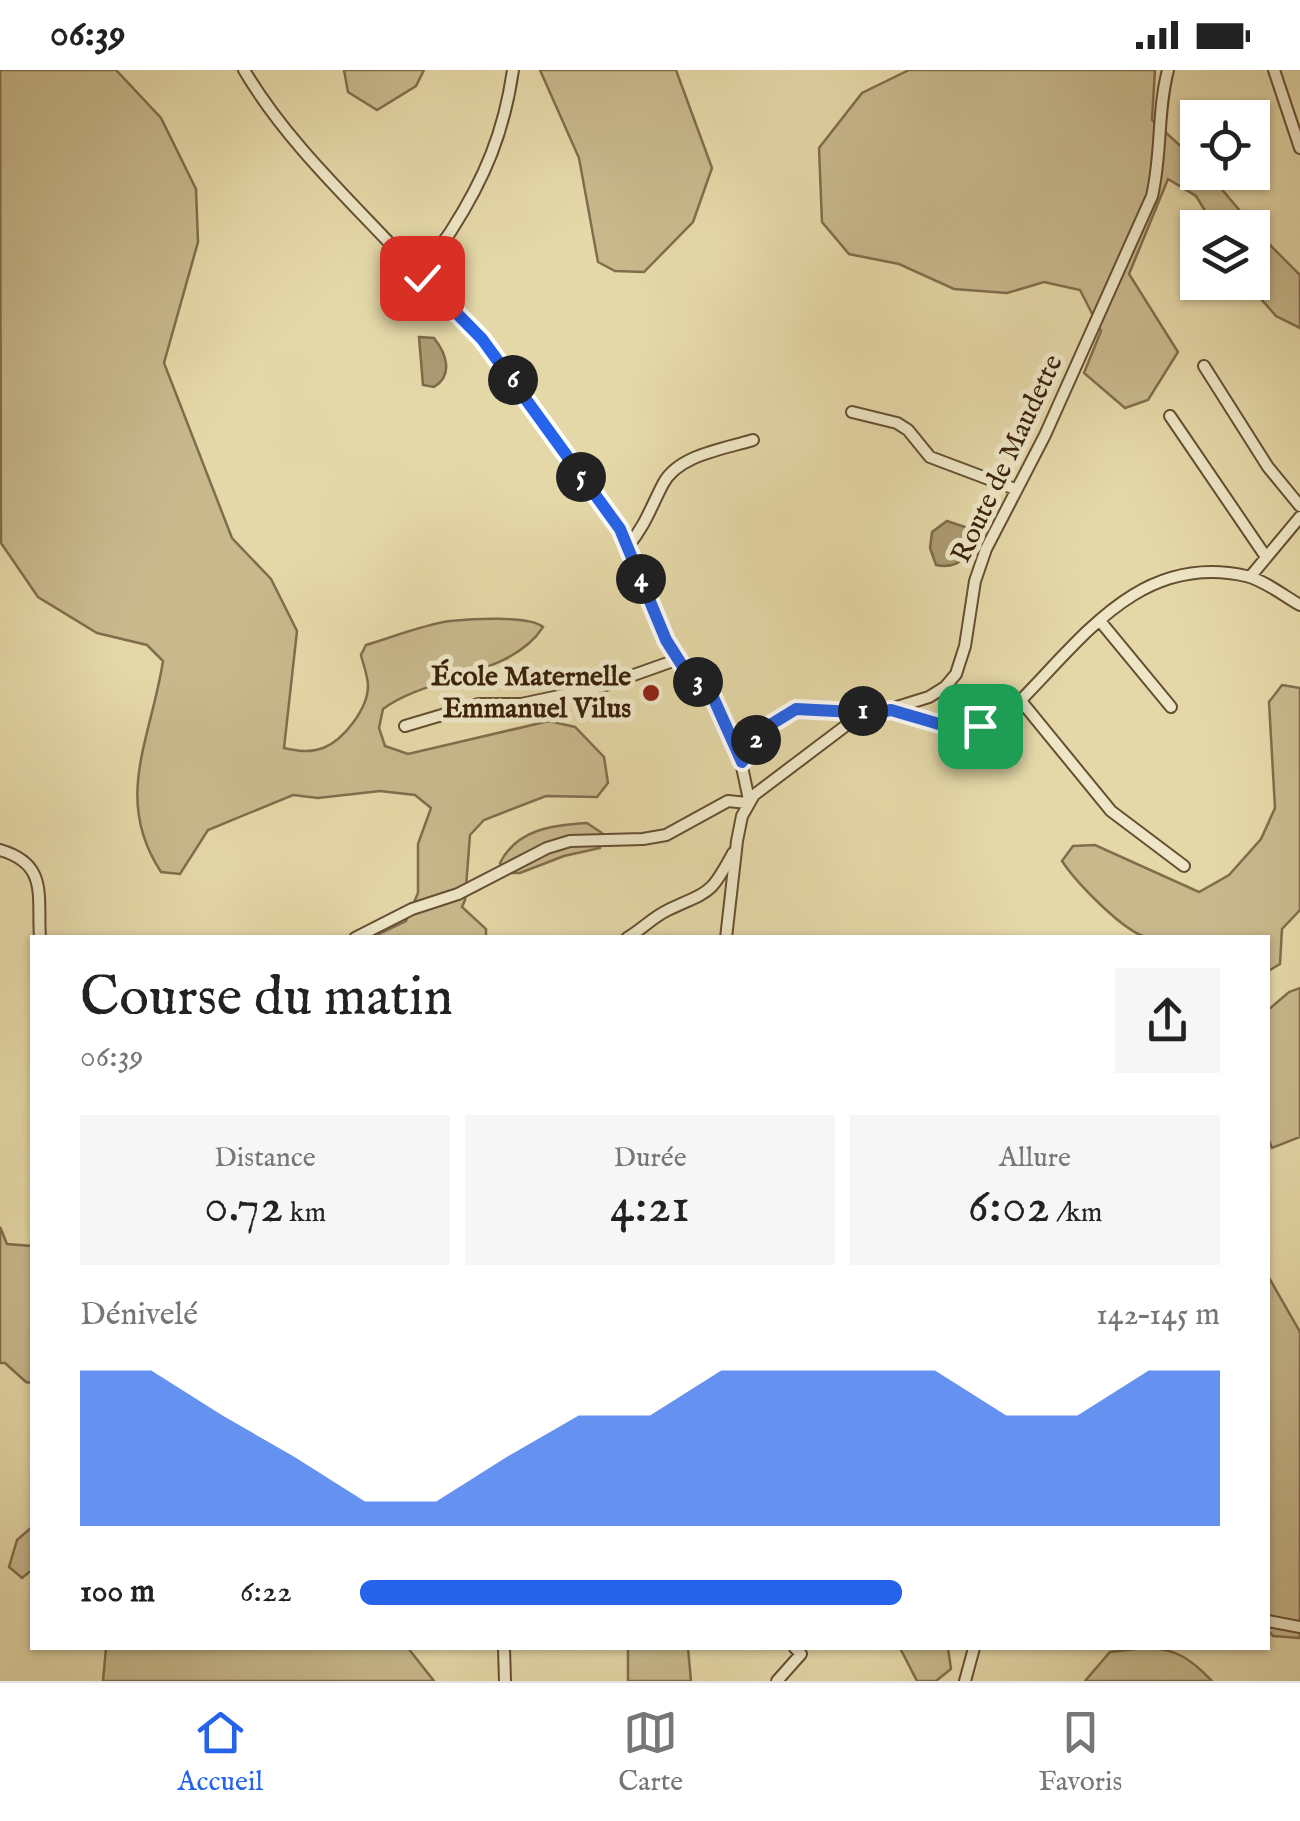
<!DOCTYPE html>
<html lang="fr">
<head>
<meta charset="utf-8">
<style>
  body { margin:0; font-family:"IM FELL English",serif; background:#f6f6f6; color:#222; height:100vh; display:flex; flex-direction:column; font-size:38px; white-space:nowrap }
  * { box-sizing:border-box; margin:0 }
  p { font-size:32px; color:#767676 }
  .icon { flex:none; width:55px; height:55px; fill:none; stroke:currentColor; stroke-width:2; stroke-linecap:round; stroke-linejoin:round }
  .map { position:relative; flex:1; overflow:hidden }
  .details { position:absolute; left:30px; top:865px; width:1240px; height:715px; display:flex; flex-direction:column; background:#fff; border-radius:0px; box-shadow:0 2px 8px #0004 }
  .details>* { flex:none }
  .controls { position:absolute; left:1180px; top:30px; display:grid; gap:20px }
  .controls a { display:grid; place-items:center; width:90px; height:90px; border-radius:0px; background:#fff; box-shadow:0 2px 8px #0004; font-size:50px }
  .pin { position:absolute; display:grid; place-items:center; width:85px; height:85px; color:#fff; margin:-42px; border-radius:20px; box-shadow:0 5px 15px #0006 }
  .km { position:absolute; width:50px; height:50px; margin:-25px; border-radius:50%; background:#222; color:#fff; font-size:28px; line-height:50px; text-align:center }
  .round { display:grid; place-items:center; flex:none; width:105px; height:105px; border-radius:0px; background:#f6f6f6 }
  .summary { display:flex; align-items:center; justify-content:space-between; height:170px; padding:0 50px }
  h1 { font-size:55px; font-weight:600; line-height:75px }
  .figures { display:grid; grid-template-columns:repeat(3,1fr); gap:15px; height:170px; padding:10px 50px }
  .figures div { display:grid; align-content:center; border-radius:0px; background:#f6f6f6; text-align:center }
  .figures b { font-size:50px; font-weight:600 }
  .figures small { font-size:28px; font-weight:400 }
  .figures p { font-size:28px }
  .chart { height:280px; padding:20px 50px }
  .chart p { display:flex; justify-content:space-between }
  .chart svg { width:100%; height:180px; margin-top:10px; fill:#2563eb; opacity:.7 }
  ul { padding:0 50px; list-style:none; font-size:32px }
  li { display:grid; grid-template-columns:160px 120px 1fr; align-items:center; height:75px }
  li i { height:25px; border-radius:12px; background:#2563eb }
  .status { display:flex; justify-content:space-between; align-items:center; height:70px; padding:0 50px; background:#fff; direction:ltr }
  .status svg { height:28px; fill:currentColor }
  .dock { display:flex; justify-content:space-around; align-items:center; height:140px; border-top:2px solid #e0e0e0; background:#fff; font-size:28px; color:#767676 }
  .dock a { display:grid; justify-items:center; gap:5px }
  .dock .current { color:#2563eb }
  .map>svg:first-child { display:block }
</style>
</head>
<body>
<div class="status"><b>06:39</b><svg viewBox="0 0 49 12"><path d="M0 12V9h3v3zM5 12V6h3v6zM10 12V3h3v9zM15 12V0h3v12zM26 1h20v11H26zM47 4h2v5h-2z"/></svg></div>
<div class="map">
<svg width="1300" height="1611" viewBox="0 0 1300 1611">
  <rect width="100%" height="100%" fill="#e5d8a8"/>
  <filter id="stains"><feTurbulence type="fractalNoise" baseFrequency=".002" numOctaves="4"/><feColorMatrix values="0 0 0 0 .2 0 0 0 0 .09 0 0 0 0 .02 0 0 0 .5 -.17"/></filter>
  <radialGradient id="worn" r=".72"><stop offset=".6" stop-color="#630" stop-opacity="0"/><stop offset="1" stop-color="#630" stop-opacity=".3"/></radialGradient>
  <path fill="#c8b98d" stroke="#816d4c" stroke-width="2.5" d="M 0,0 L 116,0 L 161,48 L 196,119 L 198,172 L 164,293 L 232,468 L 271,509 L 297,561 L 284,678 C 297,681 310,683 323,678 C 344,670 368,638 368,616 C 368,606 363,594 361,585 L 366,575 C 393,567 422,555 450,551 C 470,549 528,545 543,557 C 512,606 427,606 383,639 L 379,658 L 385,676 L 408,684 L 549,651 L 575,657 L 604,687 L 608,713 L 597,727 L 546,726 L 484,750 L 470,765 L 465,830 L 462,837 L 486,859 L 486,867 L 373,867 L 406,851 L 418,823 L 418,774 L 431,738 L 415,725 L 380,721 L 318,728 L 293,725 L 208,760 L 180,804 L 161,802 C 113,729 151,669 163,591 L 147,575 L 97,563 L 38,527 L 1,473 Z
    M 344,0 L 424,0 L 416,16 L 377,40 L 348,22 Z
    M 540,0 L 676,0 L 712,98 L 693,152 L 644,202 L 615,201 L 598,192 L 579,88 Z
    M 909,0 L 1155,0 L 1152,50 L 1197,91 L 1198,102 L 1208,103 L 1262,167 L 1300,205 L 1300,258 L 1276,246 L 1247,213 L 1252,212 L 1252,158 L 1215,157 L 1196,126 L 1168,109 L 1129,204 L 1178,282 L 1148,330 L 1125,338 L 1084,303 L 1101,261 L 1080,220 L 1044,212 L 1007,223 L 954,219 L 899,194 L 849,184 L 822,152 L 819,78 L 862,23 Z
    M 1282,615 L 1300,618 L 1300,840 L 1282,859 L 1280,894 L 1268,901 L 1268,868 C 1234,868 1180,873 1149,868 C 1124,863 1076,812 1062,791 L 1073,776 L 1095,775 L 1199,822 L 1229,805 L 1261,769 L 1275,738 L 1269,632 Z
    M 587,753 L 602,763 L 600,778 L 564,786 L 520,803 L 505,803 L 500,793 C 517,759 553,755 587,753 Z
    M 1300,918 L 1300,1067 L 1272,1078 L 1268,1068 L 1268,940 L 1289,922 Z
    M 0,1157 L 7,1174 L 32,1176 L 32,1313 L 26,1312 L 5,1293 L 0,1293 Z
    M 1268,1206 L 1300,1262 L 1300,1568 L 1273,1566 L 1268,1561 Z
    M 32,1457 L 32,1500 L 22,1508 L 9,1497 L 17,1470 Z
    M 106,1578 L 408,1578 L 434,1611 L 103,1611 Z
    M 628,1578 L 688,1578 L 691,1611 L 628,1611 Z
    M 900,1578 L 948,1578 L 951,1599 L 936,1611 L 917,1611 Z
    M 1145,1578 C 1176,1578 1191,1589 1212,1611 L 1085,1611 L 1110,1582 Z"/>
  <path fill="#ab9a73" stroke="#7e6a49" stroke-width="2.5" d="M 419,267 L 434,268 C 446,283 454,305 434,317 L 423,315 Z
    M 947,451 L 971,459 C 978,482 959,500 936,495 L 930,478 L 932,462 Z"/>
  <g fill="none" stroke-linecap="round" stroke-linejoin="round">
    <g stroke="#654f32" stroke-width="14">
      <path id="minor" d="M 244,0 C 290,78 362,141 422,208
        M 513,0 C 504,62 485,108 451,161 C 441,177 426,189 422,208 L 482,269 L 619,459 L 676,590 L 712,625 L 720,637 L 741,692 L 749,730
        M 1274,0 L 1300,78
        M 1204,296 L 1268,397 L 1300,436
        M 852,342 L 897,353 L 908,360 L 930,387 L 1015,419
        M 1170,346 L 1266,487
        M 628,476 C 645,456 651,437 663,414 C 678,385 724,379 753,370
        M 1250,507 L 1300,447
        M 1100,551 L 1171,637
        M 1021,631 L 1111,741 L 1184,796
        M 892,640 C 933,653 968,665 1007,644 C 1077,577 1135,481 1246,506 C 1264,510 1284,526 1300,535
        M 405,656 L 479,634 L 521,634 L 597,618 L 676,590
        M 741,692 L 770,655 L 796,639 L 867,642
        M 0,780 C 49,794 37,827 40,868
        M 355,868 L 412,839 L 458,824 L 547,778 L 570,771 L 643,769 L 666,765 L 728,731 L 747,733
        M 627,868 C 641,860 653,847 668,840 C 710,820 710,826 733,783
        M 726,868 L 737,771 L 742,746 L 754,725 L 852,651 L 929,627 L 945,617 L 956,604 L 965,576 L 975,511 L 986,479 L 1045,365 L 1152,126 C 1162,84 1157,42 1168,0
        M 1268,1551 L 1300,1557
        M 504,1578 L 505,1611
        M 777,1611 L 801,1584 L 795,1578
        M 965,1611 L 974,1578"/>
    </g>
    <use href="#minor" stroke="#eee6c6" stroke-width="10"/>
  </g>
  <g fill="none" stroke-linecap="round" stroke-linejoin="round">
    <g stroke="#fff" stroke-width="20">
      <path id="route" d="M 422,208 L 482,269 L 620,459 L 666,570 L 685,600 L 712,625 L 742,692 L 770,655 L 796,639 L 874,643 L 891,640 L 939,654 L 980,656"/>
    </g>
    <use href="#route" stroke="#2563eb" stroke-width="12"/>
  </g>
  <circle fill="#8f2418" stroke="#eee6c6" stroke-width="4" cx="651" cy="623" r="10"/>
  <g text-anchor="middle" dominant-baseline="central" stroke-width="10" stroke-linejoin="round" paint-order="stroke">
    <g font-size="28" fill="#3a210b" stroke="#eee6c6">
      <text transform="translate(1008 389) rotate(-65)">Route de Maudette</text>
    </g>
    <g font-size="28" font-weight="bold" fill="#3a210b" stroke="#eee6c6" text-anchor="end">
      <text x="631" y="607">École Maternelle<tspan x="631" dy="32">Emmanuel Vilus</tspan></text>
    </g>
  </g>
  <rect width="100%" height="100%" filter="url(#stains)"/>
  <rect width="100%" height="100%" fill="url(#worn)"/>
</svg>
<div class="controls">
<a><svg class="icon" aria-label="locate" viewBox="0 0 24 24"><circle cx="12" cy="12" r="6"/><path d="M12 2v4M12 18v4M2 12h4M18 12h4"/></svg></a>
<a><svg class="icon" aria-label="layers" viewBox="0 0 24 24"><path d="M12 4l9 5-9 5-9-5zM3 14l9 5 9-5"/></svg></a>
</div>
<div class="pin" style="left:980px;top:656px;background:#1e9e55"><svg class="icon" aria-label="arrive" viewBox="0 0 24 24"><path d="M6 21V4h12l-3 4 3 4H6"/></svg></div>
<div class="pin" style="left:422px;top:208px;background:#d93025"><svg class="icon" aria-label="check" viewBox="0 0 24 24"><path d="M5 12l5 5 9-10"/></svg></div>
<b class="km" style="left:863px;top:641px">1</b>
<b class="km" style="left:756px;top:670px">2</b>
<b class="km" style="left:698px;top:612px">3</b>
<b class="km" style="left:641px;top:509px">4</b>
<b class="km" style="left:581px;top:407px">5</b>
<b class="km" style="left:513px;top:310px">6</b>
<section class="details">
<div class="summary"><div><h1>Course du matin</h1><p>06:39</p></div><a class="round"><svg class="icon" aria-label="share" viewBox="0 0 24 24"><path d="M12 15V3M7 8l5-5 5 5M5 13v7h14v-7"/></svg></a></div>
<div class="figures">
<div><p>Distance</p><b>0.72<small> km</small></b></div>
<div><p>Durée</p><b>4:21</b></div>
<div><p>Allure</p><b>6:02<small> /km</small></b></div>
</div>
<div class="chart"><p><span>Dénivelé</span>142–145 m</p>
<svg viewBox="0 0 160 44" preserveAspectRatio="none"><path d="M0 44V6L10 6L20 17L30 27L40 38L50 38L60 27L70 17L80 17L90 6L100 6L110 6L120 6L130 17L140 17L150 6L160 6V44z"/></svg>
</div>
<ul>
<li><b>100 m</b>6:22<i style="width:63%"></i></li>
</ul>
</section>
</div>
<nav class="dock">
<a class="current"><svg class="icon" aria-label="home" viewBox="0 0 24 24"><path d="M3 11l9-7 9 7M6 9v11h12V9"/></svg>Accueil</a>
<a><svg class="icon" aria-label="map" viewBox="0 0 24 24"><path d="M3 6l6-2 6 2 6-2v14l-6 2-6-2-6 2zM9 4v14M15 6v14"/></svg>Carte</a>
<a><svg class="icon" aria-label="saved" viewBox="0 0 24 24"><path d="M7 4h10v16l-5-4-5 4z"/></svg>Favoris</a>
</nav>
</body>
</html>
